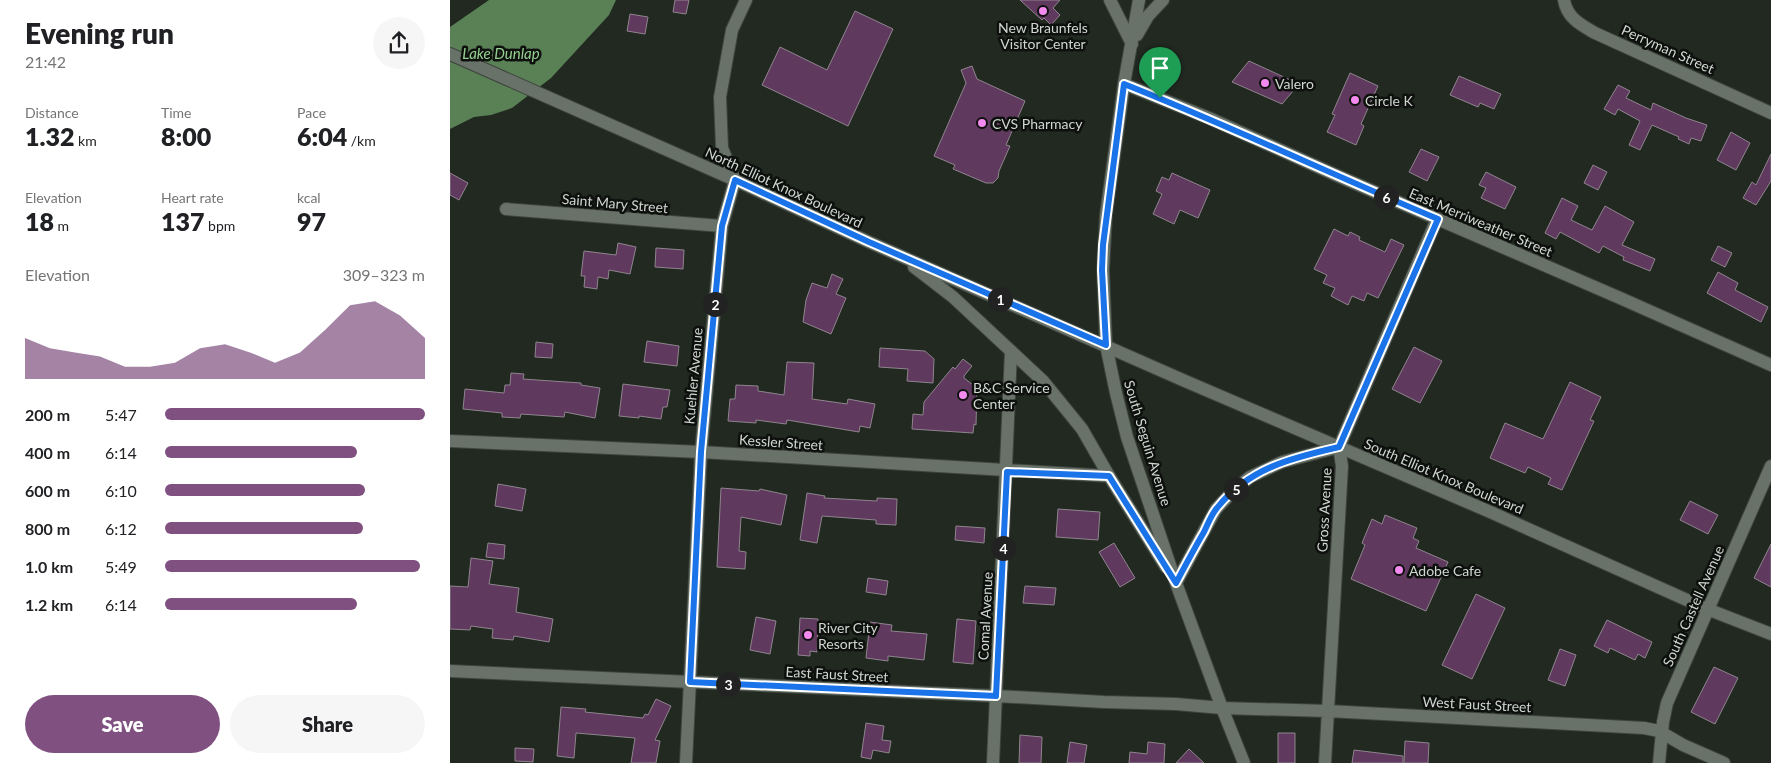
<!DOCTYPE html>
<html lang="en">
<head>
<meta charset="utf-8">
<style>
  body { margin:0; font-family:Lato,sans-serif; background:#f6f6f6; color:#202124; height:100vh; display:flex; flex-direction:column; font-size:19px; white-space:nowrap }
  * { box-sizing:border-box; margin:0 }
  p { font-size:16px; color:#757577 }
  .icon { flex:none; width:28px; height:28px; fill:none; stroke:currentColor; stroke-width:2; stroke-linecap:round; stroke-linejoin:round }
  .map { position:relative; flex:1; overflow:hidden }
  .side { display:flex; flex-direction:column; background:#fff; width:450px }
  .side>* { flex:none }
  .pin { position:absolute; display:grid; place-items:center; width:42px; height:42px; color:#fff; margin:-51px -21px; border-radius:50% 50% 50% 0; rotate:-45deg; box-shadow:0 0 5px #0007 }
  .pin .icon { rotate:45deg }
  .km { position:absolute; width:25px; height:25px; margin:-12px; border-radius:50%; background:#222; color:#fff; font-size:14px; line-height:25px; text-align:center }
  .round { display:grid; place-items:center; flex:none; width:52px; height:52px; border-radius:26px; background:#f6f6f6 }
  .headline { display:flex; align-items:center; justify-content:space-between; height:85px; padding:0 25px }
  h1 { font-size:28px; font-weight:800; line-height:38px }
  .figures { display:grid; grid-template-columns:repeat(3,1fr); gap:8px; height:85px; padding:5px 25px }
  .figures div { display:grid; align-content:center }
  .figures b { font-size:25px; font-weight:800 }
  .figures small { font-size:14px; font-weight:400 }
  .figures p { font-size:14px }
  .chart { height:140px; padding:10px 25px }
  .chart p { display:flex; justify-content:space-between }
  .chart svg { width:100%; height:90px; margin-top:5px; fill:#7f5080; opacity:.7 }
  .button { display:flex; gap:10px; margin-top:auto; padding:10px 25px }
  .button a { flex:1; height:58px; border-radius:30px; background:#7f5080; color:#fff; font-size:20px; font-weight:800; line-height:58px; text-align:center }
  .button a+a { background:#f6f6f6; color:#202124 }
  ul { padding:0 25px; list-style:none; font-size:16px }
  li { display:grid; grid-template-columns:80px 60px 1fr; align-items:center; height:38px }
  li i { height:12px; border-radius:6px; background:#7f5080 }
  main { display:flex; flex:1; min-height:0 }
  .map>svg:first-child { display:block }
</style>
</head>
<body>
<main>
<section class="side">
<div class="headline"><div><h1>Evening run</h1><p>21:42</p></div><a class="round"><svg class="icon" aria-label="share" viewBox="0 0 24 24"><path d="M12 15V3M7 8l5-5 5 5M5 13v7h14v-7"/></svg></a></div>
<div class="figures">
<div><p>Distance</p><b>1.32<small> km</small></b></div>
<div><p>Time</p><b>8:00</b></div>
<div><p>Pace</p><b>6:04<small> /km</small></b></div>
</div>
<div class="figures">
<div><p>Elevation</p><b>18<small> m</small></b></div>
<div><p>Heart rate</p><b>137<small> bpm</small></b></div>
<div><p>kcal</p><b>97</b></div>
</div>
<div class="chart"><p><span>Elevation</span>309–323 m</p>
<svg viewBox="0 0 160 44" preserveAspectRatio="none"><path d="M0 44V24L10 29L20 31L30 33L40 38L50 38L60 36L70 29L80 27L90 31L100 36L110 31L120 20L130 8L140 6L150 13L160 24V44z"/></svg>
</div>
<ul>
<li><b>200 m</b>5:47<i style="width:100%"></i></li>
<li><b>400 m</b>6:14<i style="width:74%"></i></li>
<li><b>600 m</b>6:10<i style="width:77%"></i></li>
<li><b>800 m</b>6:12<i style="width:76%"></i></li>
<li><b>1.0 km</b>5:49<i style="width:98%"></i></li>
<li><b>1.2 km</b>6:14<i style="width:74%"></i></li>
</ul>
<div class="button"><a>Save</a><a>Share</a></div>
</section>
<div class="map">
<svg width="1321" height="763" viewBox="0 0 1321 763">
  <rect width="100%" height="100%" fill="#212921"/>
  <path fill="#5a8156" d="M 39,0 L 166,0 L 159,15 L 101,78 L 62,108 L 41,115 L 24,117 L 0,129 L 0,27 Z"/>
  <path fill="#60395e" stroke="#8f858e" d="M 225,0 L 239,0 L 236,14 L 223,12 Z
    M 570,0 L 610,0 L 603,8 L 610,15 L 601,25 L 594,18 L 592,20 Z
    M 405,11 L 443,29 L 398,126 L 312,85 L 330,47 L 377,70 Z
    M 180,14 L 198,17 L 195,34 L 177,31 Z
    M 799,61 L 849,84 L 832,104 L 782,82 Z
    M 522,66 L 527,79 L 575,101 L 556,145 L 560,146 L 549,171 L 548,178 L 543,183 L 536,183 L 503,169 L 505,165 L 484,156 L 516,83 L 511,70 Z
    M 900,73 L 928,86 L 911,124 L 914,126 L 906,145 L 877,132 L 885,115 L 882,114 Z
    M 1009,76 L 1051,94 L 1044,109 L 1030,103 L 1028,107 L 1000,95 Z
    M 1168,85 L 1180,91 L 1176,98 L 1201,110 L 1203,103 L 1236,118 L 1257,125 L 1251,141 L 1241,138 L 1239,144 L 1228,139 L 1229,137 L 1202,125 L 1190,150 L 1179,145 L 1190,121 L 1168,109 L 1165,115 L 1154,109 Z
    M 1281,132 L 1300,143 L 1286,170 L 1267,160 Z
    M 971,149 L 989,157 L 977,181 L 959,172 Z
    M 1321,154 L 1321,181 L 1306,205 L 1293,198 L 1302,182 L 1306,185 Z
    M 1143,165 L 1157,172 L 1148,190 L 1134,183 Z
    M 1036,172 L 1066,187 L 1055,209 L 1031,198 L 1036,188 L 1029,185 Z
    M 0,173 L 18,183 L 9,200 L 0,195 Z
    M 722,173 L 760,190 L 748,218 L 730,210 L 724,224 L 703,214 L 712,194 L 706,191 L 712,177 L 719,180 Z
    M 1112,198 L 1128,206 L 1121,220 L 1142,230 L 1155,206 L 1184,222 L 1172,245 L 1205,259 L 1200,271 L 1173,260 L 1174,257 L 1153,246 L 1149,253 L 1110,232 L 1106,239 L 1095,233 Z
    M 884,229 L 898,236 L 900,232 L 910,237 L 909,240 L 935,252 L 941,239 L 954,245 L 928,298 L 917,293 L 914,301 L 902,296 L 898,305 L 881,296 L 885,288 L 873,283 L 877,275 L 864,269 Z
    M 168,243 L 186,247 L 180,274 L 159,270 L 158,279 L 148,277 L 147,289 L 134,287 L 135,276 L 131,276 L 134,251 L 166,255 Z
    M 1268,246 L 1282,253 L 1275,267 L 1261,260 Z
    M 206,248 L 234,250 L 233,269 L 205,267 Z
    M 1268,272 L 1288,283 L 1285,290 L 1318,307 L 1311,322 L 1257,293 Z
    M 382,274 L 393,279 L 386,294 L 396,298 L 381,334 L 353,322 L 356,300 L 362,283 L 377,288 Z
    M 197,341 L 229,346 L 227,366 L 194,362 Z
    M 86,342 L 103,344 L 102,358 L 85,357 Z
    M 964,347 L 992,361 L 970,403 L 942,389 Z
    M 430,348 L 475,351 L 484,359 L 483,383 L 457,381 L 458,369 L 429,367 Z
    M 513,359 L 522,366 L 514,376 L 514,378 L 527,388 L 526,425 L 524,424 L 523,433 L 462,429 L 463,414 L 473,415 L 474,402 L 503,367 L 505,369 Z
    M 337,362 L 364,363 L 362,399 L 397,404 L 398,399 L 425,404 L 420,428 L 410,426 L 409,432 L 337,420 L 336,424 L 306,420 L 306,423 L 278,421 L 280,399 L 285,399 L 286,385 L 308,386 L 308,391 L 334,395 Z
    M 61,373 L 74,374 L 73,379 L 131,383 L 131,385 L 150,388 L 145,418 L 115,412 L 114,417 L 71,414 L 70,418 L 52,417 L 52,413 L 13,409 L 15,389 L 54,393 L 55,385 L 60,385 Z
    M 1120,382 L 1151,397 L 1140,420 L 1144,421 L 1112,490 L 1098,484 L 1101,478 L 1078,467 L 1075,473 L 1040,458 L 1055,423 L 1093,439 Z
    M 173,384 L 220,390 L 217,407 L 213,407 L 211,419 L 189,416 L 189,418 L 169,416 Z
    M 48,484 L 76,489 L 72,511 L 45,506 Z
    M 271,488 L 309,491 L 310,489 L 337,495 L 331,525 L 291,517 L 289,551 L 296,552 L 295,569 L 267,567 Z
    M 357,493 L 375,496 L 374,498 L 427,501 L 427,498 L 447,499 L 446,525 L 426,524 L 426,520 L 372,516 L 367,543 L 350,540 Z
    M 1240,501 L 1268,515 L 1258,534 L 1230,520 Z
    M 608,509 L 650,512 L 648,540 L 606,537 Z
    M 935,515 L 967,528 L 963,538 L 969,541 L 966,548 L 998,562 L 976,611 L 901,579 L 915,545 L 912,543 L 922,519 L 932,524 Z
    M 506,526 L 535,528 L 534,543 L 505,540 Z
    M 38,543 L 55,545 L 54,559 L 36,557 Z
    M 664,543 L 685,578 L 670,587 L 649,552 Z
    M 1321,544 L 1321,587 L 1304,578 Z
    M 21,558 L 43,561 L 39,584 L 69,588 L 66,612 L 103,619 L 99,642 L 64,636 L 63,640 L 42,638 L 43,629 L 21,626 L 20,630 L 0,629 L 0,586 L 18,587 Z
    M 418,578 L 438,581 L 436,595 L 416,592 Z
    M 575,586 L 606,588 L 604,605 L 573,603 Z
    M 1026,594 L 1055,608 L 1022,679 L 992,665 Z
    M 306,617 L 326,621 L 320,654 L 300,650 Z
    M 350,618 L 368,619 L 367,652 L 360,651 L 360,656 L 348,655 Z
    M 507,619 L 526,621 L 523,664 L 503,662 Z
    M 1157,620 L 1202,642 L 1195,658 L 1188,654 L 1185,660 L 1160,648 L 1158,653 L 1144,646 Z
    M 420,622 L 442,625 L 441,631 L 477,634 L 474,660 L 438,656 L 438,661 L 416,658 Z
    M 1110,649 L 1126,655 L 1115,686 L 1098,680 Z
    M 1264,667 L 1288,678 L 1265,724 L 1241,712 Z
    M 206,699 L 221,706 L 205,740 L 210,741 L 206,763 L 181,763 L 185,738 L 126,733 L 124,758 L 107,756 L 111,707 L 136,709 L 135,712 L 193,718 L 195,714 L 198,715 Z
    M 416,723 L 434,726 L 432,740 L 441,741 L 439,753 L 423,750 L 421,759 L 411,757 Z
    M 828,733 L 845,733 L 845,763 L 828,763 Z
    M 570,735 L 592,737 L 591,763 L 569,763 Z
    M 955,741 L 979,743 L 978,763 L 954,763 Z
    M 620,742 L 637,745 L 634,763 L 617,763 Z
    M 698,742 L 715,744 L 714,763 L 679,763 L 680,752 L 697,754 Z
    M 65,748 L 84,749 L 83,762 L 65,761 Z
    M 739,749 L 754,763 L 726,763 Z
    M 904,750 L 953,756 L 953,763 L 902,763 Z"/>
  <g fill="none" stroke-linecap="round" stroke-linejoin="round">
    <g stroke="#3e443e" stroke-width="14">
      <path id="minor" d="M 1114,0 C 1117,18 1131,25 1145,33 L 1321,113
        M 674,84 L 759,118 L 888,176 L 1170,298 L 1321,365
        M 56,209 L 272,226
        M 0,441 L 251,452 L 659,476
        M 0,671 L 547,696 L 654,702 L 726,704 L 772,708 L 878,711 L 1194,728 L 1209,731 L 1233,745 L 1274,763
        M 236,763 L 251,452 L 272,226 L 285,180 L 272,148 L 270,97 L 282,30 L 296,0
        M 543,763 L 561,351
        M 875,763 L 892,466 L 889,447 L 987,219
        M 1209,763 L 1213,722 L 1217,703 L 1321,466"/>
    </g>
    <g stroke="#3e443e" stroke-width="14">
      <path id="secondary" d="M 660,0 L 682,44
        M 689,0 L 674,84 L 656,215 L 653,270 L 656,345 L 666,393 L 677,437 L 726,583 L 772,708 L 794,763
        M 687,35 L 698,16 L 713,0
        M 0,54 L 285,180 L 419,242 L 735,381 L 1038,511 L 1257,609 L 1321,634
        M 464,267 L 503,297 L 593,381 L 632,429 L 659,476 L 716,567
        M 726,583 L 766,509 L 785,489 L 800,477 L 832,462 L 889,447"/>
    </g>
    <use href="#minor" stroke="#697268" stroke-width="12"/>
    <use href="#secondary" stroke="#697268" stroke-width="12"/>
  </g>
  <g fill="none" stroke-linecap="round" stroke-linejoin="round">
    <g stroke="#fff" stroke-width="10">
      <path id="route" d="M 674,84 C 780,126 883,175 988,219 L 889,447 C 841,458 799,468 767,508 C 761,515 758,524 754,532 C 744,549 735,566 726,583 L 659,476 L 557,472 L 546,696 L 240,682 L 251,452 L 272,226 L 285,180 L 419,242 L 656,345 L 652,270 L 653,245 Z"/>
    </g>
    <use href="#route" stroke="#1a73e8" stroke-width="6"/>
  </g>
  <g fill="#f489f0" stroke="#0d100d" stroke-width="2">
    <circle cx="593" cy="11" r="5"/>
    <circle cx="815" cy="83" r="5"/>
    <circle cx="905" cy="100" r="5"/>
    <circle cx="532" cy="123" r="5"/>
    <circle cx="513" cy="395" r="5"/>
    <circle cx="949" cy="570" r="5"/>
    <circle cx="358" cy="635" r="5"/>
  </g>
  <g text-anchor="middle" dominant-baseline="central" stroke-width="5" stroke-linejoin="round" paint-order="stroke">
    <g font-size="14" fill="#d1d6d1" stroke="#0d100d" text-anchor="start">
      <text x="593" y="27" text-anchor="middle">New Braunfels<tspan x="593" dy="16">Visitor Center</tspan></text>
      <text x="825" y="83">Valero</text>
      <text x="915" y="100">Circle K</text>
      <text x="542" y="123">CVS Pharmacy</text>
      <text x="523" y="387">B&amp;C Service<tspan x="523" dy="16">Center</tspan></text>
      <text x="959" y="570">Adobe Cafe</text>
      <text x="368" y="627">River City<tspan x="368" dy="16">Resorts</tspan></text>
    </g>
    <g font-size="14" fill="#d1d6d1" stroke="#0d100d">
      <text transform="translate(1218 49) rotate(24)">Perryman Street</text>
      <text transform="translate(334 187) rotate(25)">North Elliot Knox Boulevard</text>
      <text transform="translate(165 203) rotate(5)">Saint Mary Street</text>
      <text transform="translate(1031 222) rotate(23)">East Merriweather Street</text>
      <text transform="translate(243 376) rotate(-85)">Kuehler Avenue</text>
      <text transform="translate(331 442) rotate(4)">Kessler Street</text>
      <text transform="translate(698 443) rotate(73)">South Seguin Avenue</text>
      <text transform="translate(994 476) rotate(23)">South Elliot Knox Boulevard</text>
      <text transform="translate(874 510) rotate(-87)">Gross Avenue</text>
      <text transform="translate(1243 606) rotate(-66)">South Castell Avenue</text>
      <text transform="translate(535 616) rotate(-87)">Comal Avenue</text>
      <text transform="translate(387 674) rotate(3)">East Faust Street</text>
      <text transform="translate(1027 704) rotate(3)">West Faust Street</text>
    </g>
    <g font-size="15" font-style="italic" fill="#95d090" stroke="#0d100d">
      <text x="51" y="53">Lake Dunlap</text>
    </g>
  </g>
</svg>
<div class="pin" style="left:710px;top:98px;background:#1e9e55"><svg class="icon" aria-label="arrive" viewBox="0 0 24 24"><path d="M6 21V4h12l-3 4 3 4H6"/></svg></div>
<b class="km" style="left:550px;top:299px">1</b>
<b class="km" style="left:265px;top:304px">2</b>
<b class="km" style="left:278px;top:684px">3</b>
<b class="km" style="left:553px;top:548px">4</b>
<b class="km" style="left:786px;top:489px">5</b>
<b class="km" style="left:936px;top:197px">6</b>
</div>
</main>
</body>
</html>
